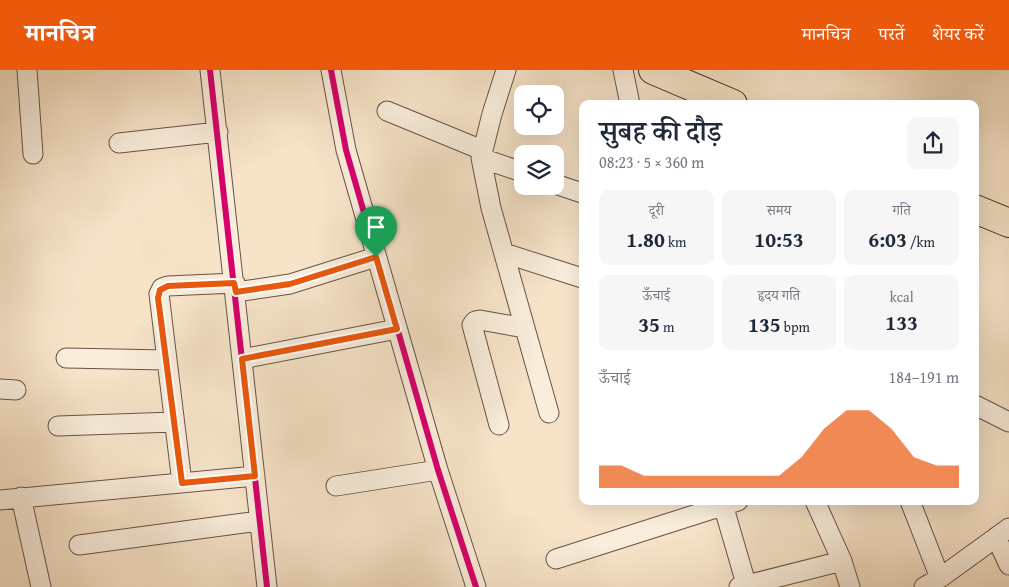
<!DOCTYPE html>
<html lang="hi">
<head>
<meta charset="utf-8">
<style>
  body { margin:0; font-family:"Gentium Book Plus","Noto Serif Devanagari",serif; background:#f6f6f7; color:#1f2937; height:100vh; display:flex; flex-direction:column; font-size:19px; white-space:nowrap }
  * { box-sizing:border-box; margin:0 }
  p { font-size:16px; color:#747a83 }
  .icon { flex:none; width:28px; height:28px; fill:none; stroke:currentColor; stroke-width:2; stroke-linecap:round; stroke-linejoin:round }
  .map { position:relative; flex:1; overflow:hidden }
  .details { position:absolute; left:579px; top:30px; width:400px; height:405px; display:flex; flex-direction:column; background:#fff; border-radius:10px; box-shadow:0 5px 20px #0002 }
  .details>* { flex:none }
  .buttons { position:absolute; left:514px; top:15px; display:grid; gap:10px }
  .buttons a { display:grid; place-items:center; width:50px; height:50px; border-radius:10px; background:#fff; box-shadow:0 5px 20px #0002; font-size:25px }
  .pin { position:absolute; display:grid; place-items:center; width:42px; height:42px; color:#fff; margin:-51px -21px; border-radius:50% 50% 50% 0; rotate:-45deg; box-shadow:0 0 5px #0007 }
  .pin .icon { rotate:45deg }
  .round { display:grid; place-items:center; flex:none; width:52px; height:52px; border-radius:10px; background:#f6f6f7 }
  .overview { display:flex; align-items:center; justify-content:space-between; height:85px; padding:0 20px }
  h1 { font-size:28px; font-weight:600; line-height:38px }
  .metrics { display:grid; grid-template-columns:repeat(3,1fr); gap:8px; height:85px; padding:5px 20px }
  .metrics div { display:grid; align-content:center; border-radius:10px; background:#f6f6f7; text-align:center }
  .metrics b { font-size:21px; font-weight:600 }
  .metrics small { font-size:14px; font-weight:400 }
  .metrics p { font-size:14px }
  .chart { height:140px; padding:10px 20px }
  .chart p { display:flex; justify-content:space-between }
  .chart svg { width:100%; height:90px; margin-top:5px; fill:#ea580c; opacity:.7 }
  header { display:flex; align-items:center; gap:30px; box-sizing:border-box; height:70px; padding:0 25px; background:#ea580c; color:#fff }
  header strong { font-size:24px }
  nav { display:flex; gap:28px; margin-inline-start:auto; font-size:18px }
  .map>svg:first-child { display:block }
</style>
</head>
<body>
<header>
<strong>मानचित्र</strong>
<nav><a>मानचित्र</a><a>परतें</a><a>शेयर करें</a></nav>
</header>
<div class="map">
<svg width="1009" height="517" viewBox="0 0 1009 517">
  <rect width="100%" height="100%" fill="#f6e3c8"/>
  <filter id="stains"><feTurbulence type="fractalNoise" baseFrequency=".004" numOctaves="4"/><feColorMatrix values="0 0 0 0 .2 0 0 0 0 .09 0 0 0 0 .02 0 0 0 .5 -.17"/></filter>
  <radialGradient id="worn" r=".72"><stop offset=".6" stop-color="#630" stop-opacity="0"/><stop offset="1" stop-color="#630" stop-opacity=".3"/></radialGradient>
  <g fill="none" stroke-linecap="round" stroke-linejoin="round">
    <g stroke="#685246" stroke-width="21">
      <path id="street" d="M 27,0 L 33,84
        M 210,0 L 267,517
        M 331,0 L 346,80 L 438,400 L 476,517
        M 506,0 L 492,44 L 481,88 L 491,138 L 549,343
        M 623,0 L 630,34
        M 387,41 L 482,80
        M 119,73 L 218,62
        M 481,88 L 522,102
        M 555,114 L 582,123
        M 504,183 L 582,208
        M 236,222 L 290,214 L 376,187
        M 66,288 L 166,290
        M 242,289 L 397,259
        M 0,319 L 16,320
        M 975,335 L 1009,352
        M 499,355 L 472,255 L 475,251 L 480,250 L 525,258
        M 58,356 L 174,352
        M 182,413 L 159,224 L 162,218 L 168,216 L 235,213
        M 336,416 L 438,400
        M 21,427 L 41,517
        M 0,430 L 255,406
        M 722,431 L 747,517
        M 815,431 L 842,491 L 850,517
        M 910,431 L 940,508
        M 996,467 L 1009,495
        M 79,475 L 259,451
        M 556,489 L 738,431
        M 739,517 L 842,491
        M 924,517 L 940,508 L 1009,458"/>
    </g>
    <g stroke="#39221a" stroke-width="30">
      <path id="primary" d="M 653,0 L 733,34
        M 975,139 L 1009,153"/>
    </g>
    <use href="#street" stroke="#f9eddb" stroke-width="19"/>
    <use href="#primary" stroke="#f6e3c8" stroke-width="28"/>
    <g stroke="#f9eddb" stroke-width="9">
      <path id="cycleway" d="M 210,0 L 267,517
        M 331,0 L 346,80 L 438,400 L 476,517"/>
    </g>
    <use href="#cycleway" stroke="#d6006c" stroke-width="6"/>
  </g>
  <g fill="none" stroke-linecap="round" stroke-linejoin="round">
    <g stroke="#fff" stroke-width="10">
      <path id="route" d="M 376,187 L 397,259 L 242,289 L 255,406 L 182,413 L 158,228 L 160,220 L 168,216 L 234,213 L 236,222 L 290,214 Z"/>
    </g>
    <use href="#route" stroke="#ea580c" stroke-width="6"/>
  </g>
  <rect width="100%" height="100%" filter="url(#stains)"/>
  <rect width="100%" height="100%" fill="url(#worn)"/>
</svg>
<div class="buttons">
<a><svg class="icon" aria-label="locate" viewBox="0 0 24 24"><circle cx="12" cy="12" r="6"/><path d="M12 2v4M12 18v4M2 12h4M18 12h4"/></svg></a>
<a><svg class="icon" aria-label="layers" viewBox="0 0 24 24"><path d="M12 4l9 5-9 5-9-5zM3 14l9 5 9-5"/></svg></a>
</div>
<div class="pin" style="left:376px;top:187px;background:#1e9e55"><svg class="icon" aria-label="arrive" viewBox="0 0 24 24"><path d="M6 21V4h12l-3 4 3 4H6"/></svg></div>
<section class="details">
<div class="overview"><div><h1>सुबह की दौड़</h1><p>08:23 · 5 × 360 m</p></div><a class="round"><svg class="icon" aria-label="share" viewBox="0 0 24 24"><path d="M12 15V3M7 8l5-5 5 5M5 13v7h14v-7"/></svg></a></div>
<div class="metrics">
<div><p>दूरी</p><b>1.80<small> km</small></b></div>
<div><p>समय</p><b>10:53</b></div>
<div><p>गति</p><b>6:03<small> /km</small></b></div>
</div>
<div class="metrics">
<div><p>ऊँचाई</p><b>35<small> m</small></b></div>
<div><p>हृदय गति</p><b>135<small> bpm</small></b></div>
<div><p>kcal</p><b>133</b></div>
</div>
<div class="chart"><p><span>ऊँचाई</span>184–191 m</p>
<svg viewBox="0 0 160 44" preserveAspectRatio="none"><path d="M0 44V33L10 33L20 38L30 38L40 38L50 38L60 38L70 38L80 38L90 29L100 15L110 6L120 6L130 15L140 29L150 33L160 33V44z"/></svg>
</div>
</section>
</div>
</body>
</html>
